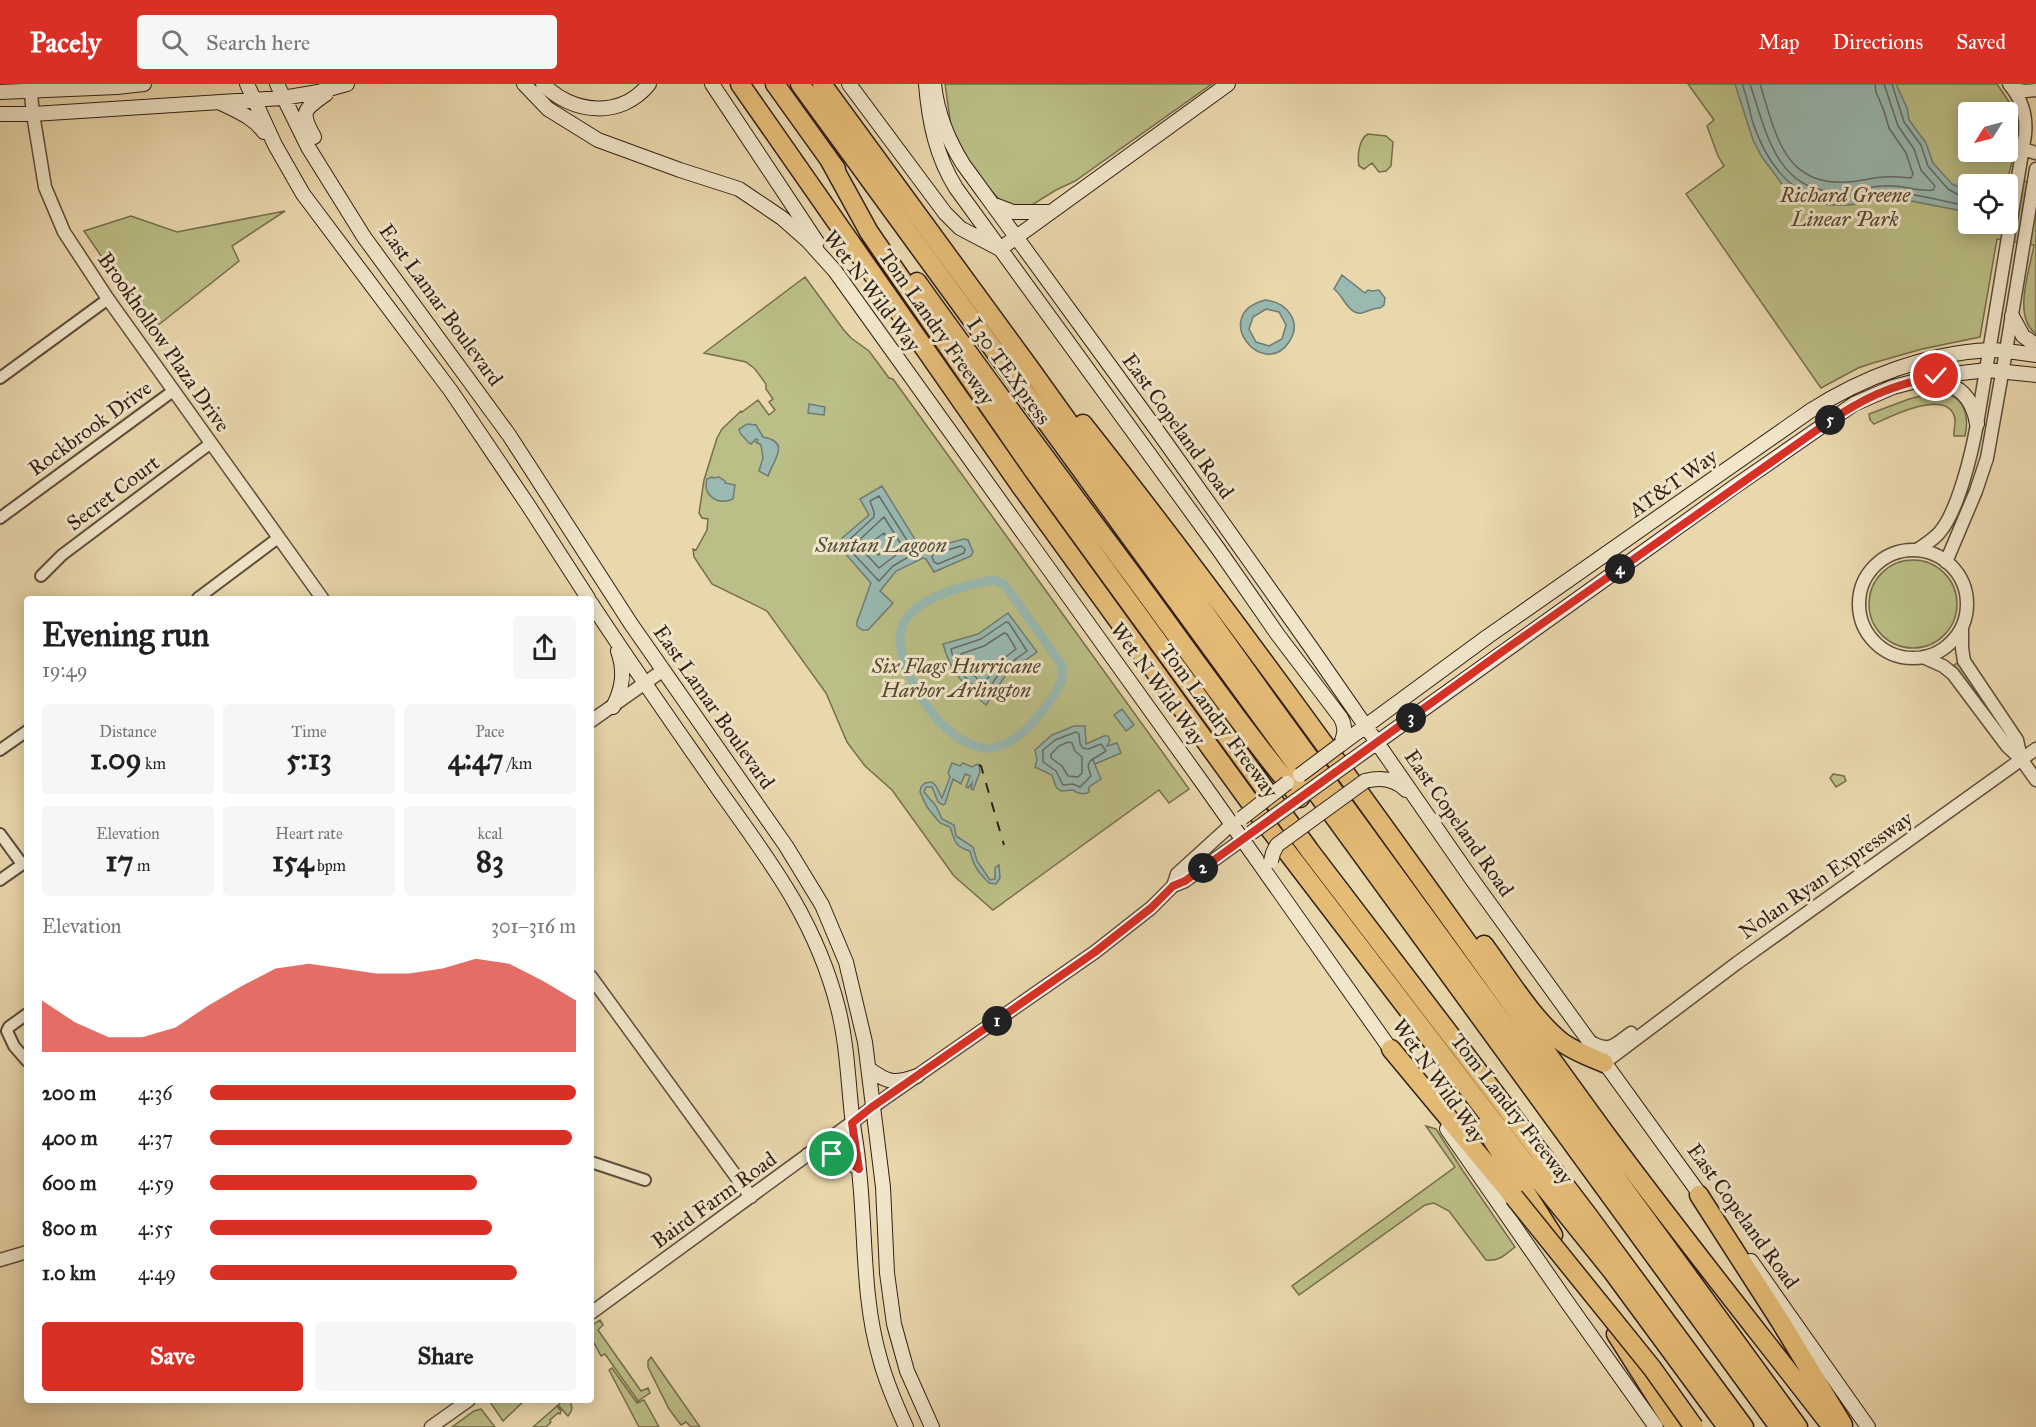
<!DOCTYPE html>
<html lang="en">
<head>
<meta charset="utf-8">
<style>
  body { margin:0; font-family:"IM FELL Great Primer",serif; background:#f6f6f6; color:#202124; height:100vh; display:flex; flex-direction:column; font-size:22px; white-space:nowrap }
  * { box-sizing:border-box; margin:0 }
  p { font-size:20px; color:#757577 }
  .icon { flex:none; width:33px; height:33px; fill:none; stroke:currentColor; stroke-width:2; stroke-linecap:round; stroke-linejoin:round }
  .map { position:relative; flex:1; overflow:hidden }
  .sheet { position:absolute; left:24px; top:512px; width:570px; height:807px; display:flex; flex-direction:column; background:#fff; border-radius:6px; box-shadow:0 3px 15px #0003 }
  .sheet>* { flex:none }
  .needle { width:39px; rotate:234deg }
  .tools { position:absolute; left:1958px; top:18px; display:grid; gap:12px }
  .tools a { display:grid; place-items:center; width:60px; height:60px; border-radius:6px; background:#fff; box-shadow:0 3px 15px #0003; font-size:30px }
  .pin { position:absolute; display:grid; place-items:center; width:51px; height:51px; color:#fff; margin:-26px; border:3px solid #fff; border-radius:50%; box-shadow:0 2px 6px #0007 }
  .km { position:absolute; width:30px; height:30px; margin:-15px; border-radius:50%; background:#222; color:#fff; font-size:16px; line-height:30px; text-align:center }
  .round { display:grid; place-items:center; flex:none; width:63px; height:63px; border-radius:6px; background:#f6f6f6 }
  .headline { display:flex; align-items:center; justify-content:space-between; height:102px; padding:0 18px }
  h1 { font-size:33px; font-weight:700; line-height:45px }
  .figures { display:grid; grid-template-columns:repeat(3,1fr); gap:9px; height:102px; padding:6px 18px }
  .figures div { display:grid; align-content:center; border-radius:6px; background:#f6f6f6; text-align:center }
  .figures b { font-size:30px; font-weight:700 }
  .figures small { font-size:16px; font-weight:400 }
  .figures p { font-size:16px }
  .chart { height:168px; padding:12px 18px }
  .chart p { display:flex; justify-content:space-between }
  .chart svg { width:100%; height:108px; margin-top:6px; fill:#d93025; opacity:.7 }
  .action { display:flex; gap:12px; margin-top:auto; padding:12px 18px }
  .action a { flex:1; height:69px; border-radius:6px; background:#d93025; color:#fff; font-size:24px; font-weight:700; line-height:69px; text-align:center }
  .action a+a { background:#f6f6f6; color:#202124 }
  ul { padding:0 18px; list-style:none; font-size:20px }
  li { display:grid; grid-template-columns:96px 72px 1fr; align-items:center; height:45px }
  li i { height:15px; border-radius:8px; background:#d93025 }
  header { display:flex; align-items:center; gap:36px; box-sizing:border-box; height:84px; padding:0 30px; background:#d93025; color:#fff }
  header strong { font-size:28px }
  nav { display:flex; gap:33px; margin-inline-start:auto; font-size:21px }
  .search { width:420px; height:54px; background:#f6f6f6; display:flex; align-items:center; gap:15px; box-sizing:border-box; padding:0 21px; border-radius:6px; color:#757577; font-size:22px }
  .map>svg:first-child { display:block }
</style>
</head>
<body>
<header>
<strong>Pacely</strong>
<div class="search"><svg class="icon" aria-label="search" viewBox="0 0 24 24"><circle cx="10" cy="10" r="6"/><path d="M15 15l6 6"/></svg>Search here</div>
<nav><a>Map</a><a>Directions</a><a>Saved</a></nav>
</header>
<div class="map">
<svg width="2036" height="1343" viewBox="0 0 2036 1343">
  <rect width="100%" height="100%" fill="#ead8ad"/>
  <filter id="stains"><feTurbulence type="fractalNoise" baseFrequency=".00333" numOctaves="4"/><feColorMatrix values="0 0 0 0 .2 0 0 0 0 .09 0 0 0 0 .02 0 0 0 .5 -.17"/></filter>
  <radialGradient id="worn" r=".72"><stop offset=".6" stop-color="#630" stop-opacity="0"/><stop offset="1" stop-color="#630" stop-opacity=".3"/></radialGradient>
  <path fill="#bbbe86" stroke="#766e4e" stroke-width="1.5" fill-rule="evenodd" d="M 945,0 L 1212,0 L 1075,97 L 1056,106 L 1027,124 L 1004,120 L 976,91 L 951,42 Z
    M 1688,0 L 1997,0 C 2002,8 2009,16 2013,25 C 2020,45 2014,73 2008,93 L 2036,100 L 2036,250 C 2012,233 2030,185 2034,161 L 1997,155 L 1980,253 L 1922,265 L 1873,279 L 1858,284 L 1821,304 L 1686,110 L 1724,82 L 1718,72 L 1707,42 L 1714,36 ZM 1968,28 L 2007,28 L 2007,68 L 1968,68 ZM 1968,100 L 2007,100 L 2007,140 L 1968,140 Z
    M 1368,50 L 1386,52 L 1393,58 L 1391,82 L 1386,87 L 1379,88 L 1372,79 L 1364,85 L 1359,82 C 1357,72 1359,55 1368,50 Z
    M 285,127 L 232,162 L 239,177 L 152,246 L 84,147 L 131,132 L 177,148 Z
    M 805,193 L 843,245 L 851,254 L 869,267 L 889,294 L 893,295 L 1189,705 L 1169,719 L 1159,706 L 993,826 L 954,792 L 892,706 L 865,682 L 847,658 L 826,609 L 767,527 L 712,500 L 694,473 L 693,465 L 696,466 L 707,446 L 708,435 L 702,434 L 699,429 L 704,396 L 717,354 L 722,345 L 741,327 L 742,328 L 758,316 L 769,331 L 775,326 L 769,318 L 773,315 L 766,305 L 766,300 L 755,285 L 746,278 L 704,269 Z
    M 1937,308 C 1963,310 1970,329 1965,352 L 1954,352 C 1953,344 1958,337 1953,329 C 1941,307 1891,332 1874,340 L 1870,336 L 1869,330 L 1909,315 Z
    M1869 520a44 44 0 1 1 88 0a44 44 0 1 1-88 0Z
    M 1959,578 L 2001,642 L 2000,642 L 1954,581 Z
    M 1833,690 L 1844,692 L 1846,697 L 1836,703 L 1830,694 Z
    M 1426,1042 L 1436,1045 L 1463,1087 L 1515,1163 C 1506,1170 1499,1178 1486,1176 L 1449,1127 L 1434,1119 L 1425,1121 L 1299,1211 L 1292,1202 L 1455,1083 Z
    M 600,1236 L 603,1241 L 598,1246 L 641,1307 L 648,1304 L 650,1309 L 638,1317 L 605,1270 L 601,1272 L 594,1259 L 591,1260 L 591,1242 Z
    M 651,1273 L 700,1343 L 691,1343 L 686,1338 L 681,1341 L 669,1325 L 648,1283 L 648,1277 Z
    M 612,1284 L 637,1319 L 644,1316 L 659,1343 L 639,1343 L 609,1286 Z
    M 493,1316 L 525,1316 L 503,1337 L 490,1318 Z
    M 563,1316 L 569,1316 C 573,1322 573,1326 568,1332 L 558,1321 Z
    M 557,1322 L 561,1327 L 560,1330 L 558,1329 L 550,1336 L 551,1338 L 546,1343 L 533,1343 Z
    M 481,1325 L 495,1343 L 452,1343 L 474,1327 Z"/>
  <path fill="#99b9b1" stroke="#6f7b73" stroke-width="1.5" fill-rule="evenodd" d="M 1735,0 L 1896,0 L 1907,24 L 1909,36 L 1926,59 L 1933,79 L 1952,100 L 1968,107 L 1968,128 L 1906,116 L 1885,115 L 1849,121 L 1830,121 L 1802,116 L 1782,100 L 1762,73 L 1753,56 Z
    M 1342,191 L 1365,209 L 1368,206 L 1372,207 L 1379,206 L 1385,214 L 1384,221 L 1380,224 C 1373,224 1369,227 1362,229 C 1348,231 1343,211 1334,205 Z
    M 1265,216 C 1286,218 1303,237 1289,258 C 1263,297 1209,231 1265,216 ZM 1266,225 L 1279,228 L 1286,241 L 1282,255 L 1269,262 L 1256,258 L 1249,245 L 1253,233 Z
    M 809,320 L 825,323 L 824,331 L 808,329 Z
    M 747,340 L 756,341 L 763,353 C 791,358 774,375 768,392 L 759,387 L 763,374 L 761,361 L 756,358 L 758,356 L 756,355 L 751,360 L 749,359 L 740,349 L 739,345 Z
    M 712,393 L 713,394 L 719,393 L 725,397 L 725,399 L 735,401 L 733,415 C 718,422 702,411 707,395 Z
    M 882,402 L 919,462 L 926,465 L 964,455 L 968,456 L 973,468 L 971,472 L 934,488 L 926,475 L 923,474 L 896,487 L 880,507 L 893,519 L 868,546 L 862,546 L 857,542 L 857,538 L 871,499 L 843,467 L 842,454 L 869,431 L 860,415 Z
    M 1008,529 L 1037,568 L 1007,589 L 986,621 C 965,603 950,587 943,560 L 978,550 Z
    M 1122,625 L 1134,641 L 1126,647 L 1114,631 Z
    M 1074,642 L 1085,642 L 1086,660 L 1104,652 L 1108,652 L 1110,656 L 1107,662 L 1117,659 L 1121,669 L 1095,680 L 1092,674 L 1101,695 L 1089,703 L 1089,708 C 1083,711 1078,710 1073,706 L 1061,707 L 1056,703 L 1052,691 L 1035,683 L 1037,676 L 1035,666 L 1052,651 Z
    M 952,679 L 960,682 L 963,679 L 972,683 L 977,680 L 979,681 L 980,688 L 973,706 L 971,705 L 972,699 L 968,704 L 966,703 L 970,692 L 965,690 L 961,700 L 953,695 L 945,720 L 943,721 L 938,718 L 932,703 L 926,703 L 924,708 L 936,722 L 942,735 L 954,741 L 956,752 L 973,763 L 977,777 L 990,796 L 995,795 L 995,784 L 999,781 L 1000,794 L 996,800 L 989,799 C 978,788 974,783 970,767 C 954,762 955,757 950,743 L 940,739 L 927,723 L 920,708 L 921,703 L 925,699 L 932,698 L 936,702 L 942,714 L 950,693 L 948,689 Z"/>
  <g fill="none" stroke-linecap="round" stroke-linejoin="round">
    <path stroke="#656c63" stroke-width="1.5" d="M 1742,0 C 1747,12 1749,24 1752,36 C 1764,73 1788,113 1831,115 C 1850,116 1868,110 1886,109 C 1914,108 1941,117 1968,122
      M 1750,0 C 1764,41 1775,103 1829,107 C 1847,109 1865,103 1883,102 C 1900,100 1917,108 1933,106 L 1935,102 L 1921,86 L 1914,65 L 1898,42 L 1884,0
      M 1760,0 C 1775,47 1783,102 1846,98 C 1858,98 1870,94 1883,93 C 1892,92 1902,93 1911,94 L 1913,90 L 1906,69 L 1889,44 L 1884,27 L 1876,8 L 1875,0
      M 1892,0 L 1904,38 L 1921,61 L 1928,82 L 1948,105 L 1957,110 L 1968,113
      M 879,412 L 915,469 L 893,482 L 879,497 L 849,465 L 848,457 L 874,433 L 874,428 L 870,417 Z
      M 884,433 L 904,465 L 879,484 L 856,459 Z
      M 884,449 L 892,462 L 878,471 L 869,460 Z
      M 961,462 L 965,465 L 964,469 L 938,480 L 934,478 L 932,473 L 933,470 Z
      M 1006,538 L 1009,539 L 1027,567 L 1002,585 L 986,609 L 983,610 C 969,599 954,583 951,565 L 981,555 Z
      M 1004,549 L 1007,550 L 1016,565 L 998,579 L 985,598 L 981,599 L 968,584 L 961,570 L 984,562 Z
      M 1076,648 L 1079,650 L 1080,660 L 1083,664 L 1088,665 L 1101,660 L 1106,667 L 1090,677 L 1088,682 L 1091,692 L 1080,703 L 1073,700 L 1063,701 L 1056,687 L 1043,678 L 1043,666 L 1055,656 Z
      M 1068,658 L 1072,659 L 1075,667 L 1082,673 L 1082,689 L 1078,693 L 1068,692 L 1062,682 L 1051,674 L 1051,670 L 1059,662 Z"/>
    <path stroke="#99b9b1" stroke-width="9" d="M 994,496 L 1004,500 L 1061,580 C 1062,583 1063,589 1062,593 C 1060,605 1046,623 1038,632 C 1028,646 1004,666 985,664 C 945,658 916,612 904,577 C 901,567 898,556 901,546 C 910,514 966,501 994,496 Z"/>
    <g stroke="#5f4d3b" stroke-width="14">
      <path id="minor" d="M 0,294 L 108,215
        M 0,434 L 173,307
        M 41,492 L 62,471 L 211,359
        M 198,514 L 278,454
        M 0,666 L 27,647
        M 0,750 L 22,780
        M 0,796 L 27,777
        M 27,930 L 9,943 L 7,947 L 14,962 L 27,977
        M 591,1078 L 645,1096"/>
    </g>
    <g stroke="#5f4d3b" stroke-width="15">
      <path id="tertiary" d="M 30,0 L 33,30 L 45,103 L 64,148 L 108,215 L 322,514
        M 2013,5 L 2025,7 L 2036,6
        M 2023,65 L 2036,69
        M 1917,466 C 1924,461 1933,456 1939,449 C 1958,428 1972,368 1977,340 L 2025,51 C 2027,32 2022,15 2009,0
        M1859 520a54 54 0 1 1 108 0a54 54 0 1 1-108 0Z
        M 1946,478 L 1976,407 L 1987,374 L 2006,267 L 2036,85
        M 1962,543 L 1962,564 L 1964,577 L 2017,656 L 2021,674
        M 1923,573 L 1943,582 L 1953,590 L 2007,662 L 2021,675 L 2036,696
        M 591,637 L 662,587
        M 1173,802 L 1177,790 L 1232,740
        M 591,893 L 751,1113
        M 1589,957 C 1610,969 1613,962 1631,949
        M 1604,979 L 1737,879 L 2036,665
        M 0,1176 L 27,1168
        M 591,1229 L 888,1012 L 1095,868 L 1151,824 L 1173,802 L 1185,797 L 1243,755
        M 431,1343 L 469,1316"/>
    </g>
    <g stroke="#311f15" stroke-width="16">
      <path id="secondary" d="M 247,0 L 275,61 L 303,110 L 451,307 L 528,421 L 588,514
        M 277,0 L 308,63 L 364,153 L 509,351 L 631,540 L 786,762 L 822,821 L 846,878 L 865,958 L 883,1103 L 887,1189 L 894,1240 L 907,1287 L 932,1343
        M 524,0 L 548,25 L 598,56 L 680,86 L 739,105 L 782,134 L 808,157 L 835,187 L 1204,701 L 1396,973
        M 543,0 C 572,30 621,35 649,0
        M 712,0 L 817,158
        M 849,0 L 945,129 L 960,144 L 1000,165 L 1228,0
        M 926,0 C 929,37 936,72 956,104 L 1219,466 L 1278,551 L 1341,634 C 1346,644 1345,651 1340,661
        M 934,0 C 937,28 948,56 963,80 L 1164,356 L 1310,562 L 1471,794 L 1704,1116
        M 0,8 L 117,3 L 144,0
        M 221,19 C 237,27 253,33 264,48
        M 0,30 L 33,30 L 283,14 L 318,8 L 347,0
        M 314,53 C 300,28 303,26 326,10
        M 992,120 L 1013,128 L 1050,128
        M 2012,232 L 2023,252 L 2036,261
        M 1931,298 C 1959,298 1973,314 1977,340
        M 591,519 C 632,582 676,644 719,706 C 770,777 816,837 838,924 C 847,959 848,996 852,1032 C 854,1050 858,1068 859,1086 C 866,1149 862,1214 880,1275 C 886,1298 896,1321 906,1343
        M 613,623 C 623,604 625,587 618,567
        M 1340,661 L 1487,553 L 1810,327 C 1863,293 1927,269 1990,266 C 2005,266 2021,269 2036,271
        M 1351,677 L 1734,403 L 1854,320 L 1893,303 L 1936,292 L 1987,286 L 2036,291
        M 1365,697 C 1380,693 1394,694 1406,706
        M 869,985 C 888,999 894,1000 917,992
        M 1447,1045 L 1567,1218 L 1656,1343
        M 808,1071 C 835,1067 838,1069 859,1085
        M 1751,1177 L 1868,1343"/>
    </g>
    <g stroke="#311f15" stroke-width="21">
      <path id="motorway" d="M 740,0 L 1022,404 L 1262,735 L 1526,1080 L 1612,1187 L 1727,1343
        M 775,0 L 836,85
        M 800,0 L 1779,1343
        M 822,0 L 1029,283 L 1276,628 L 1798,1343
        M 830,77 L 869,148 L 1031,383 L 1310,767 L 1587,1130 L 1744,1343
        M 917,198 C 985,293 1055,387 1125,481 C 1183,559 1238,639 1300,714
        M 1083,340 C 1265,570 1432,812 1605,1049 C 1679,1149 1756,1245 1832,1343
        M 1484,861 C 1507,892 1533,936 1563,959 C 1576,968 1590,973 1604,979
        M 1391,965 L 1514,1113
        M 1484,1043 L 1553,1151
        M 1699,1111 L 1780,1237 L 1843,1341
        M 1616,1250 L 1675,1343"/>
    </g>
    <use href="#minor" stroke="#f1e6ca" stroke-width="10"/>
    <use href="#tertiary" stroke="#f1e6ca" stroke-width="12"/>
    <use href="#secondary" stroke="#f1e6ca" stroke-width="14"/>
    <use href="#motorway" stroke="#e5bc76" stroke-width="18"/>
    <path stroke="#311f15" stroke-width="2" stroke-dasharray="10 10" stroke-linecap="butt" d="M 979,681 L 981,682 L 1004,761"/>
    <g stroke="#311f15" stroke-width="16" stroke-linecap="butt">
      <path id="secondary-bridge" d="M 1300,691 L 1340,661
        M 1242,734 L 1287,699
        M 1251,749 L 1351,677
        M 1271,777 L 1273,769 L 1277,761 L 1365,697"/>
    </g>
    <g stroke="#311f15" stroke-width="21" stroke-linecap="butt">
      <path id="motorway-bridge" d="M 1514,1113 L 1652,1284 L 1694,1343"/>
    </g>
    <use href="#secondary-bridge" stroke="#f1e6ca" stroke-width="14"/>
    <use href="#motorway-bridge" stroke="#e5bc76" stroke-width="18"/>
  </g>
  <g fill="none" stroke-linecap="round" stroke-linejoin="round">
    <g stroke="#fff" stroke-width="12">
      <path id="route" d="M 832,1070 L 840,1071 L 859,1085 L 852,1039 L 872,1023 L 1095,868 L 1151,824 L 1173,802 L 1185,797 L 1499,570 L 1824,341 C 1863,314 1889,302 1936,292"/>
    </g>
    <use href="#route" stroke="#d93025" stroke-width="8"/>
  </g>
  <g text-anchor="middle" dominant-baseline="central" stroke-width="6" stroke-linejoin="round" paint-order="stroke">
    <g font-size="21" font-style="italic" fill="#544731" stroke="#f1e6ca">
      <text x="1845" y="111">Richard Greene<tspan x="1845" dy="24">Linear Park</tspan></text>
      <text x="956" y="582">Six Flags Hurricane<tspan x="956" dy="24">Harbor Arlington</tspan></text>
    </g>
    <g font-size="21" fill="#311f15" stroke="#f1e6ca">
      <text transform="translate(872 207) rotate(53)">Wet N Wild Way</text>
      <text transform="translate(441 221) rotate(54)">East Lamar Boulevard</text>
      <text transform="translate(937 243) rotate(55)">Tom Landry Freeway</text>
      <text transform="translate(164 258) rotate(55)">Brookhollow Plaza Drive</text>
      <text transform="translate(1009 287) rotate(54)">I 30 TEXpress</text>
      <text transform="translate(1178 342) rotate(54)">East Copeland Road</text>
      <text transform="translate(90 344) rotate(-36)">Rockbrook Drive</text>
      <text transform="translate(1673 399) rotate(-35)">AT&amp;T Way</text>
      <text transform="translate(113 409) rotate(-37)">Secret Court</text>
      <text transform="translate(1158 600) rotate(54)">Wet N Wild Way</text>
      <text transform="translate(714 623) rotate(55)">East Lamar Boulevard</text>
      <text transform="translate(1219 637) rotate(54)">Tom Landry Freeway</text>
      <text transform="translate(1459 739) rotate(55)">East Copeland Road</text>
      <text transform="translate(1826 791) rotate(-35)">Nolan Ryan Expressway</text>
      <text transform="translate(1439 997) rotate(55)">Wet N Wild Way</text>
      <text transform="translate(1512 1025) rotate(52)">Tom Landry Freeway</text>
      <text transform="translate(714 1116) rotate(-36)">Baird Farm Road</text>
      <text transform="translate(1743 1132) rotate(54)">East Copeland Road</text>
    </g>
    <g font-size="22" font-style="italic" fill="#504d44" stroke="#f1e6ca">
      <text x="881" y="460">Suntan Lagoon</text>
    </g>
  </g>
  <rect width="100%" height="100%" filter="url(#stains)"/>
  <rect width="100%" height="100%" fill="url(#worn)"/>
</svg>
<div class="tools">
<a><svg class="needle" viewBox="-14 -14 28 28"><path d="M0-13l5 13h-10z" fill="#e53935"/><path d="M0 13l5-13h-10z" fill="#757577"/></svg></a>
<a><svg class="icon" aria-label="locate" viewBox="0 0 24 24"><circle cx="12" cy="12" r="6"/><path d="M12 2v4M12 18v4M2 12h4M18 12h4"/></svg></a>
</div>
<div class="pin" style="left:832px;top:1070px;background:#1e9e55"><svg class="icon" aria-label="arrive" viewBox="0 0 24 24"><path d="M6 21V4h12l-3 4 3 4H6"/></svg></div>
<div class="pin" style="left:1936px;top:292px;background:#d93025"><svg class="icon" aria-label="check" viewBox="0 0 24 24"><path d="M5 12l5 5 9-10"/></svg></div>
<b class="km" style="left:997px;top:937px">1</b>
<b class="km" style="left:1203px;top:784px">2</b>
<b class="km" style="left:1411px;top:634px">3</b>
<b class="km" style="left:1620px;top:485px">4</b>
<b class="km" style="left:1830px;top:336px">5</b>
<section class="sheet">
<div class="headline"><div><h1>Evening run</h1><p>19:49</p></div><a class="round"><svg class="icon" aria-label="share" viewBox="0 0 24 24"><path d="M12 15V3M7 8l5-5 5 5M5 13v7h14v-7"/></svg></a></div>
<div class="figures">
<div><p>Distance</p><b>1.09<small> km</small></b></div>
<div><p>Time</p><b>5:13</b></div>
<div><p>Pace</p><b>4:47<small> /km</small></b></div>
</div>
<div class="figures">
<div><p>Elevation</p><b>17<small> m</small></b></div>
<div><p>Heart rate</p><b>154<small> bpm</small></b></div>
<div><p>kcal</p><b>83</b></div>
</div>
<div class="chart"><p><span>Elevation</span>301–316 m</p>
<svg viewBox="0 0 160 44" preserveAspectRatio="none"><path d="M0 44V23L10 32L20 38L30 38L40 34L50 25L60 17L70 10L80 8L90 10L100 12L110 12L120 10L130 6L140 8L150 15L160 23V44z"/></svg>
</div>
<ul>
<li><b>200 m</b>4:36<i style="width:100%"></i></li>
<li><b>400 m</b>4:37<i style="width:99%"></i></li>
<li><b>600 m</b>4:59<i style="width:73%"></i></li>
<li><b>800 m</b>4:55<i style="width:77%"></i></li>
<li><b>1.0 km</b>4:49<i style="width:84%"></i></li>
</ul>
<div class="action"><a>Save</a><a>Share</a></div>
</section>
</div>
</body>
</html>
